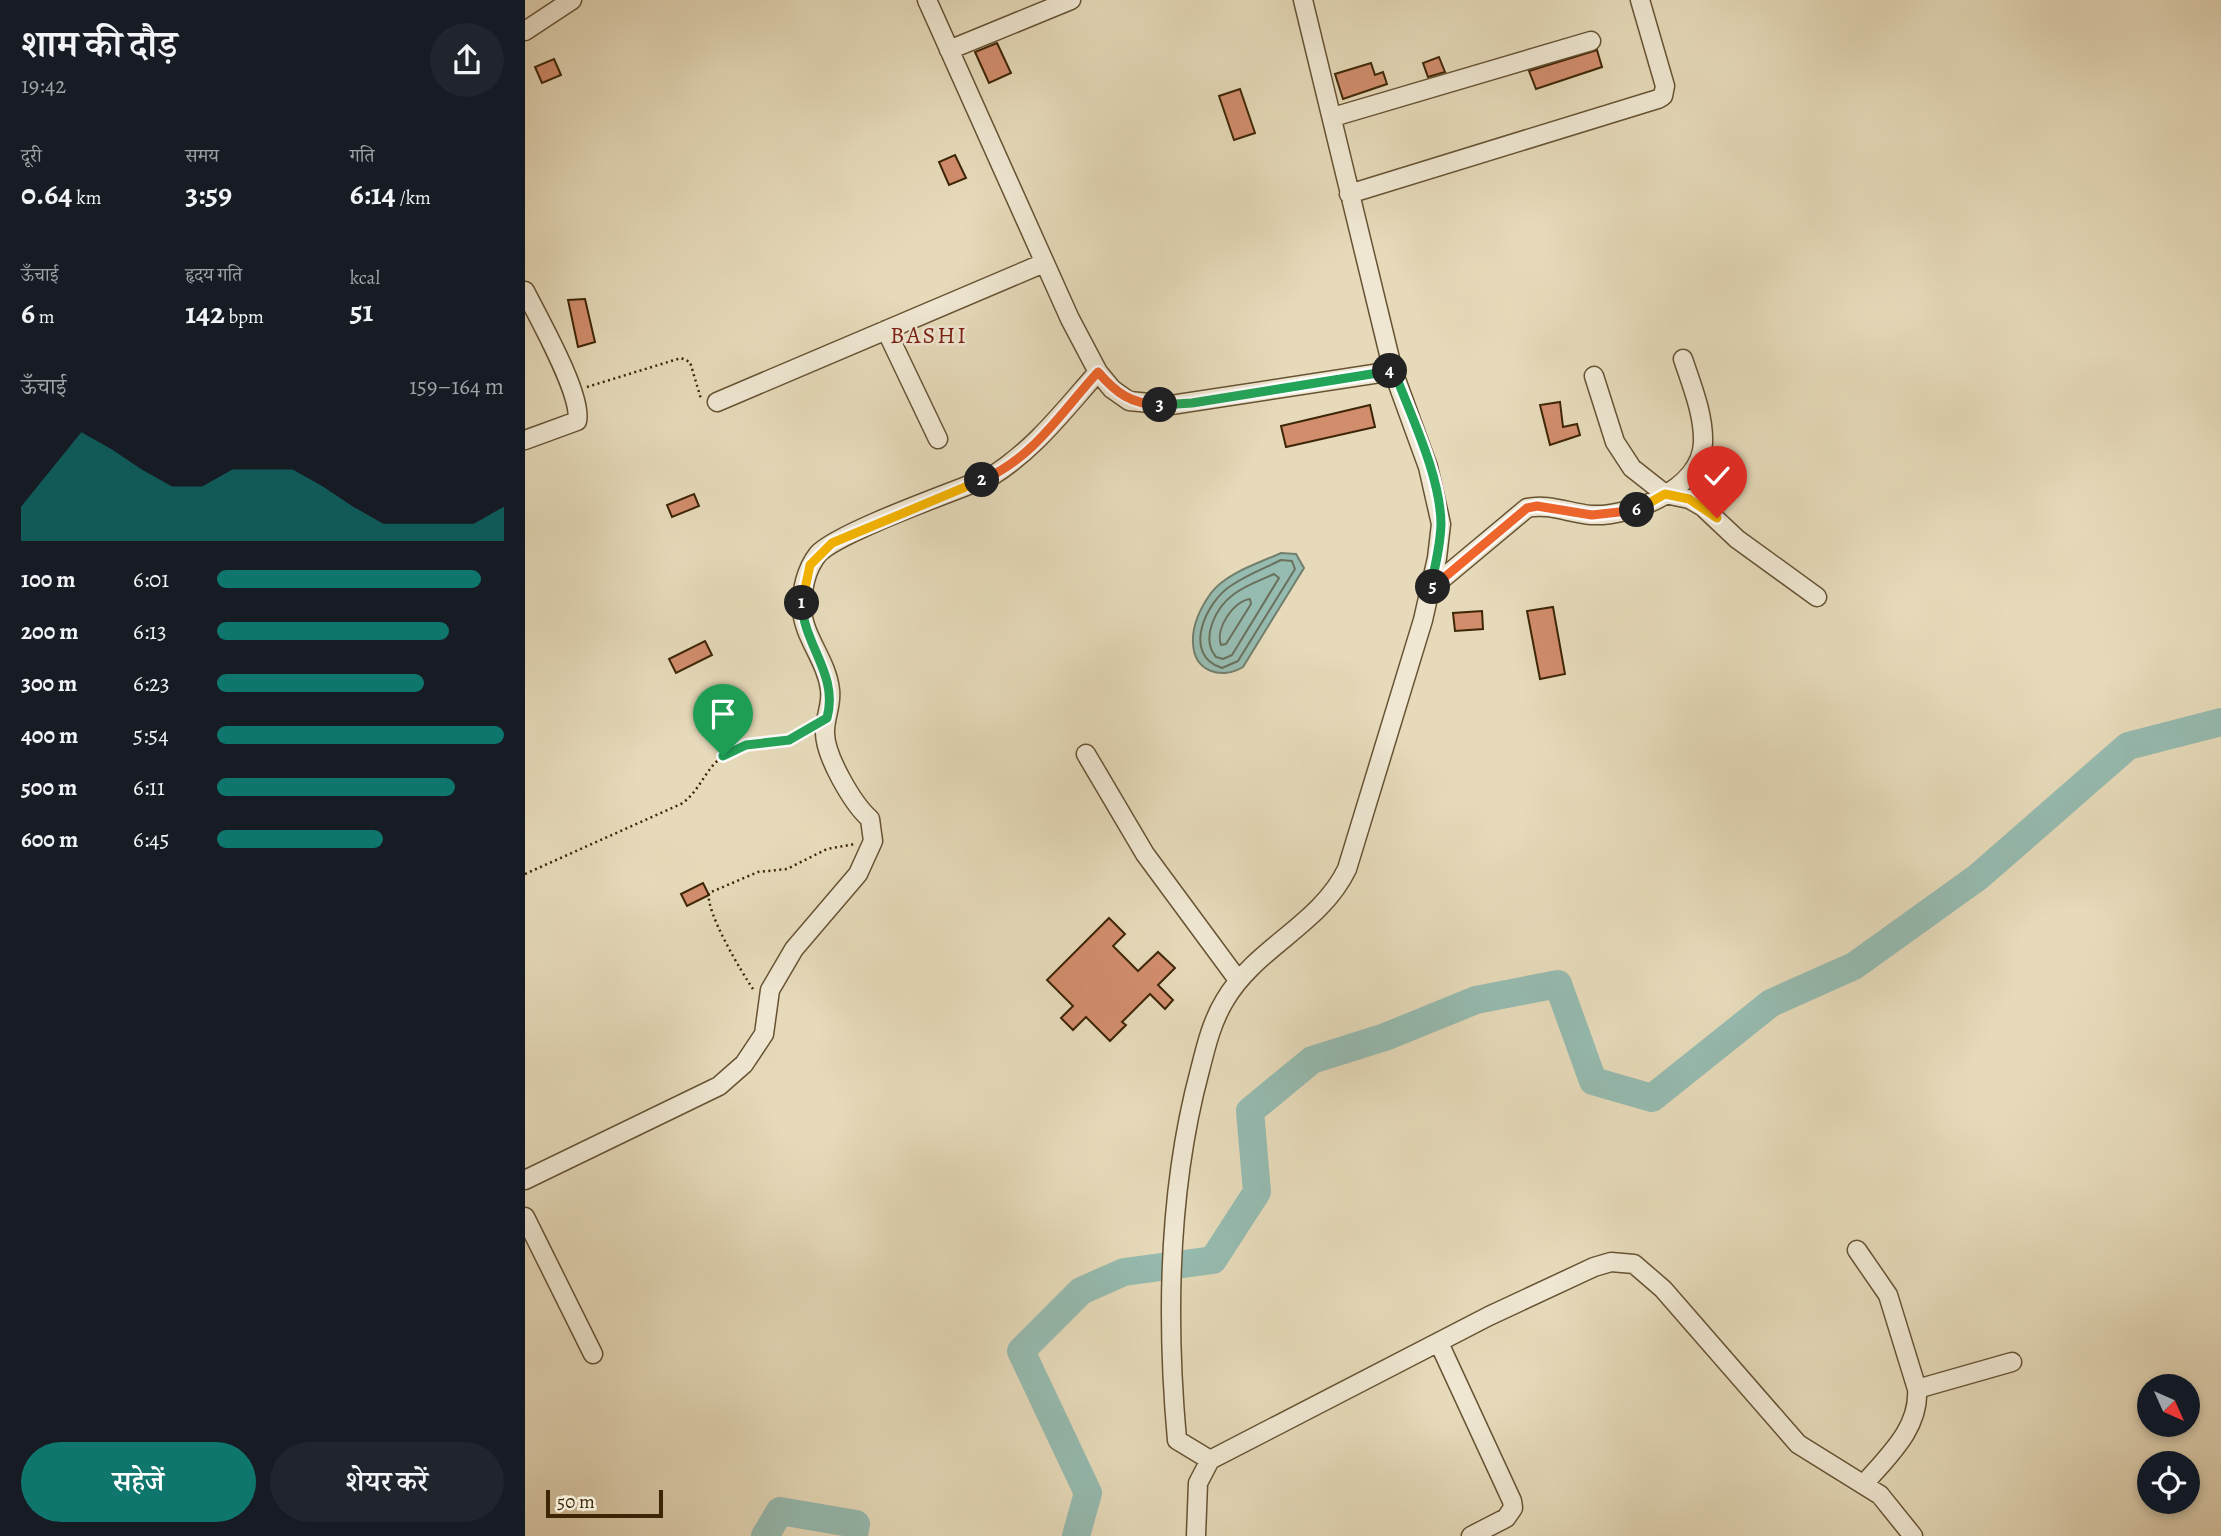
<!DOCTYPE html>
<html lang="hi">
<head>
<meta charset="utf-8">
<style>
  body { margin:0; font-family:Alegreya,"Noto Serif Devanagari",serif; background:#20242c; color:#f1f3f6; height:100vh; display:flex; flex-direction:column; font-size:26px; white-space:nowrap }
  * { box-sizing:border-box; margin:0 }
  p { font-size:23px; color:#9ea1a6 }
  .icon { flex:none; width:38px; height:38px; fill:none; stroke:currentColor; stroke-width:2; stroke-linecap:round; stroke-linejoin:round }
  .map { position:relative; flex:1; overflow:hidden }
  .side { display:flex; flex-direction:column; background:#171b24; width:525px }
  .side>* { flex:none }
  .needle { width:46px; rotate:135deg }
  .tools { position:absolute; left:1612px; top:1374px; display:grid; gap:14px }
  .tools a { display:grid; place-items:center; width:63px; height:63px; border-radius:50%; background:#171b24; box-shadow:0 4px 10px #0003; font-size:35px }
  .scale { position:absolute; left:21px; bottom:18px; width:117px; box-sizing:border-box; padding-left:7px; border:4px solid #3d2606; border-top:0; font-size:19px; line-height:24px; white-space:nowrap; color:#3d2606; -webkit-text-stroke:5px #efe7d2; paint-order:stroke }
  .pin { position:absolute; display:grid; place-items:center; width:60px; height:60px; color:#fff; margin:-72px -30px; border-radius:50% 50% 50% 0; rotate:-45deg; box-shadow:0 0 7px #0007 }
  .pin .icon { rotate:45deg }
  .km { position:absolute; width:35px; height:35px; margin:-18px; border-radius:50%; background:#222; color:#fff; font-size:19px; line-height:35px; text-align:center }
  .round { display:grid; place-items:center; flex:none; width:74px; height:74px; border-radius:37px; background:#20242c }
  .overview { display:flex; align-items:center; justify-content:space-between; height:119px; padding:0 21px }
  h1 { font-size:38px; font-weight:600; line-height:52px }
  .metrics { display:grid; grid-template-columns:repeat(3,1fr); gap:10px; height:119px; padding:7px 21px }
  .metrics div { display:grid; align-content:center }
  .metrics b { font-size:30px; font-weight:600 }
  .metrics small { font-size:19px; font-weight:400 }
  .metrics p { font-size:19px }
  .chart { height:196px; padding:14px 21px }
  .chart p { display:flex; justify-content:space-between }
  .chart svg { width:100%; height:126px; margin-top:7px; fill:#0f766e; opacity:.7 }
  .button { display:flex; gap:14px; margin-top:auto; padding:14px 21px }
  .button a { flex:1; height:80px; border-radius:42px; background:#0f766e; color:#fff; font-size:28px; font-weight:600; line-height:80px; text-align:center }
  .button a+a { background:#20242c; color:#f1f3f6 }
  ul { padding:0 21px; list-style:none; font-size:23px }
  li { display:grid; grid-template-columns:112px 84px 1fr; align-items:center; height:52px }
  li i { height:18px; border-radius:9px; background:#0f766e }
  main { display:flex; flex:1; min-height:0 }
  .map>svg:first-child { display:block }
</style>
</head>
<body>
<main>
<section class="side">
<div class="overview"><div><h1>शाम की दौड़</h1><p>19:42</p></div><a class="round"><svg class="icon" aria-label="share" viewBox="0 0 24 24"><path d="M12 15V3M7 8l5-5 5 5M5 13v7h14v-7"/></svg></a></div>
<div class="metrics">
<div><p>दूरी</p><b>0.64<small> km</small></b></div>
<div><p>समय</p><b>3:59</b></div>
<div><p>गति</p><b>6:14<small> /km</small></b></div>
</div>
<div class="metrics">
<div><p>ऊँचाई</p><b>6<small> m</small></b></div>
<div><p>हृदय गति</p><b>142<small> bpm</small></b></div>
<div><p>kcal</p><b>51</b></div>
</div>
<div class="chart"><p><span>ऊँचाई</span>159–164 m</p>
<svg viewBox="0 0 160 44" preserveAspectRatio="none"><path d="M0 44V32L10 19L20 6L30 12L40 19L50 25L60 25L70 19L80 19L90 19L100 25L110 32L120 38L130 38L140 38L150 38L160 32V44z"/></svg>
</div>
<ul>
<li><b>100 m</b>6:01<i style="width:92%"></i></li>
<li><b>200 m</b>6:13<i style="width:81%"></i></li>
<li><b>300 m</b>6:23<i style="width:72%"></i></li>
<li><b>400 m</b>5:54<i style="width:100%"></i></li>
<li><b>500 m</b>6:11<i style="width:83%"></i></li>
<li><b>600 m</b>6:45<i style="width:58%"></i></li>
</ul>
<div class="button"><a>सहेजें</a><a>शेयर करें</a></div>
</section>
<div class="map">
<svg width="1696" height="1536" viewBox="0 0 1696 1536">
  <rect width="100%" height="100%" fill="#e6daba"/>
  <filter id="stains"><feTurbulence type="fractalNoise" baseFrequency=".00286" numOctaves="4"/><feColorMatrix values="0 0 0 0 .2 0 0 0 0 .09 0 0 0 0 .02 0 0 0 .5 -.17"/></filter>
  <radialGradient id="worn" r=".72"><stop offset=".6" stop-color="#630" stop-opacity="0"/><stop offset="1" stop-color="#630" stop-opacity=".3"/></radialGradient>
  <path fill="#96bbb0" stroke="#727f6c" stroke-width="2" d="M 756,553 L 771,554 L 779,568 L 718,667 C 697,680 669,672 668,643 C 667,626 676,607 686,593 C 701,573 734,563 756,553 Z"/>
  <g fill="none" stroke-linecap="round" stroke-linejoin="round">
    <path stroke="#6a705b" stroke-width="2" d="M 756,560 L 767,561 L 770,569 L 713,661 L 697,668 C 656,655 681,601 707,585 C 722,575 740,568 756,560 Z
      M 749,574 L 754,578 L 707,655 L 698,659 L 691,657 C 675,638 691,607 709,594 C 721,585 736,580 749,574 Z
      M 725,599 L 726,604 L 701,644 L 696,645 C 690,629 708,601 725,599 Z"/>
    <path stroke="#96bbb0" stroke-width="28" d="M 240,1536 L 255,1511 L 331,1524 L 329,1536
      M 551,1536 L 563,1493 L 496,1351 L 556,1291 L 599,1272 L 688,1260 L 732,1192 L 725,1111 L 787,1060 L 860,1037 L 951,1000 L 1033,984 L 1068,1081 L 1127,1098 L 1246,1003 L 1329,966 L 1453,877 L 1603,746 L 1696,722"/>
  </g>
  <path fill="#d28d6d" stroke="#3d2606" stroke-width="2" d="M 472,43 L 486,73 L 464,83 L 450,52 Z
    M 1072,50 L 1077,67 L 1011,89 L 1004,71 Z
    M 914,57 L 920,72 L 903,77 L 898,63 Z
    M 29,59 L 36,75 L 17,83 L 10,67 Z
    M 846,63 L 850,75 L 858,72 L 862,84 L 818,99 L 810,74 Z
    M 715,89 L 730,133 L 709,140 L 694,96 Z
    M 430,155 L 441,178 L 424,185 L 414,162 Z
    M 60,299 L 70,342 L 53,347 L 43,300 Z
    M 1035,402 L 1038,427 L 1052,424 L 1055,435 L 1025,445 L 1015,405 Z
    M 845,405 L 850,427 L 761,447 L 756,426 Z
    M 169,494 L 174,506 L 147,517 L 142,505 Z
    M 1028,607 L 1040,674 L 1015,679 L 1002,611 Z
    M 957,611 L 958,629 L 930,631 L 928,613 Z
    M 180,641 L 187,655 L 151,673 L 144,659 Z
    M 178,883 L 184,895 L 162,906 L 156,894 Z
    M 584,918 L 600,934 L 588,946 L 613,971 L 633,952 L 650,968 L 633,985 L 648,1000 L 640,1009 L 625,994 L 597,1022 L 601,1025 L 585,1041 L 561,1017 L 548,1030 L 536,1018 L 548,1006 L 522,980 Z"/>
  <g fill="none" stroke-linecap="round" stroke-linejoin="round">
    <g stroke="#675333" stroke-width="21">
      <path id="minor" d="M 402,0 L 545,319 L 573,372 L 587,389 L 604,401 L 646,405 L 868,371
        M 0,31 L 47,0
        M 424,50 L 546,0
        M 808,117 L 1066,41
        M 824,194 L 1133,99 L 1138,96 L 1140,86 L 1115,0
        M 0,291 C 13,317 58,396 52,421 L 0,440
        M 361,330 L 413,439
        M 1069,376 L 1090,442 L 1107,468 L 1140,494 L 1164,499 L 1178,507 L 1212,539 L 1292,597
        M 192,402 L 519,263
        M 905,589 L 1002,508 C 1023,503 1044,513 1066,515 C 1105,517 1176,490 1178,443 C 1179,415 1167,386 1158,359
        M 561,754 L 620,854 L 713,980
        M 0,1180 L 194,1086 L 219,1064 L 239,1034 L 245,990 L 269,949 L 333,874 L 348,841 L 345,819 C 328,804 299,755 300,731 C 300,717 307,704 305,690 C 302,661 279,638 277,610 C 276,591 281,569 293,554 C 313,532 433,490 467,476 C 511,448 539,410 573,372
        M 0,1217 L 68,1354
        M 1332,1250 L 1363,1295 L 1392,1389 C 1395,1428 1363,1456 1339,1484
        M 914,1343 L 987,1501 L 988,1508 L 981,1518 L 946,1536
        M 1392,1389 L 1487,1362
        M 685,1460 L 964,1316 L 1069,1267 L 1086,1262 L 1109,1264 L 1138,1289 L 1273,1444 L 1355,1495 L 1388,1536
        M 671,1536 L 673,1483 L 685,1460 L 652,1440 C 641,1318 643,1189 675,1070 C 681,1046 687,1021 700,1000 C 731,947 795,925 822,869 L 898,620 L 912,558 L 916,524 L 903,467 L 868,371 L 778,0"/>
    </g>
    <path stroke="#3d2606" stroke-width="2.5" stroke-dasharray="2 3.5" stroke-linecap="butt" d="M 62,387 L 156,358 L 165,362 L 176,399
      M 0,874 L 156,804 C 176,791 180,767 200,755 C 227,738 257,746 284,729
      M 228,989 C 217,973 180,911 184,893 L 233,872 L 262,869 L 302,849 L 330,844"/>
    <use href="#minor" stroke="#efe7d2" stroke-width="18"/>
  </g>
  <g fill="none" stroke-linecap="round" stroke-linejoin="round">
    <g stroke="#fff" stroke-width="14">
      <path id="split-1" d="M 198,756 L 221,745 L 264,740 L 302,718 C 314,674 278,645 277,603"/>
    </g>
    <g stroke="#fff" stroke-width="14">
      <path id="split-2" d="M 277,603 L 285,565 L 307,543 L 457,480"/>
    </g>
    <g stroke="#fff" stroke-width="14">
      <path id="split-3" d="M 457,480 C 508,459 537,411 573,372 C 591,393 606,404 635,405"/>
    </g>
    <g stroke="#fff" stroke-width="14">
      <path id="split-4" d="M 635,405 L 667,403 L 865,371"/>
    </g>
    <g stroke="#fff" stroke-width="14">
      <path id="split-5" d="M 865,371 L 869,371 C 886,416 916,477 916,525 C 915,547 910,568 905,589 L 908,587"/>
    </g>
    <g stroke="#fff" stroke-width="14">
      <path id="split-6" d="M 908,587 L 1002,508 L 1012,506 L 1067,515 L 1112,510"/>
    </g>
    <g stroke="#fff" stroke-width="14">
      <path id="split-7" d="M 1112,510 L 1140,494 L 1164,499 L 1192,518"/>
    </g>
    <use href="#split-1" stroke="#22a559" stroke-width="9"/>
    <use href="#split-2" stroke="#f5b400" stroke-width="9"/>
    <use href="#split-3" stroke="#f0652b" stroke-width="9"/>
    <use href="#split-4" stroke="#22a559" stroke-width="9"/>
    <use href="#split-5" stroke="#22a559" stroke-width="9"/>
    <use href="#split-6" stroke="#f0652b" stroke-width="9"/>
    <use href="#split-7" stroke="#f5b400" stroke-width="9"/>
  </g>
  <g text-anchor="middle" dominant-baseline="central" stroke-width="5" stroke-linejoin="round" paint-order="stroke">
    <g font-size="24" letter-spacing="2" fill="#7a1f14" stroke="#efe7d2">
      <text x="404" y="335">BASHI</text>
    </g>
  </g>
  <rect width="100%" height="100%" filter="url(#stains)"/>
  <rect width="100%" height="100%" fill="url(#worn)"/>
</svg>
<div class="tools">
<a><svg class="needle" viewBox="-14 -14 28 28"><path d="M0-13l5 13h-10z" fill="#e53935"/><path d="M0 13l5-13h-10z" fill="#9ea1a6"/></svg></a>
<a><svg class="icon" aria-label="locate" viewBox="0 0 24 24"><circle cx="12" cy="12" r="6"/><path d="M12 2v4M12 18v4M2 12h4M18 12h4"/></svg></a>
</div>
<div class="scale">50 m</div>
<div class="pin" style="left:198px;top:756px;background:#1e9e55"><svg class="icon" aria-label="arrive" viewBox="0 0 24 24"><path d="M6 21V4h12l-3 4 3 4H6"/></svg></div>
<div class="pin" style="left:1192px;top:518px;background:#d93025"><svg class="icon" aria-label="check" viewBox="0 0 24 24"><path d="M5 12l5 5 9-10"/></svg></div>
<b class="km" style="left:277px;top:603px">1</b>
<b class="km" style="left:457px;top:480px">2</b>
<b class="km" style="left:635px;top:405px">3</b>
<b class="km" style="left:865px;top:371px">4</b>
<b class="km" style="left:908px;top:587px">5</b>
<b class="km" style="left:1112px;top:510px">6</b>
</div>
</main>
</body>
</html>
